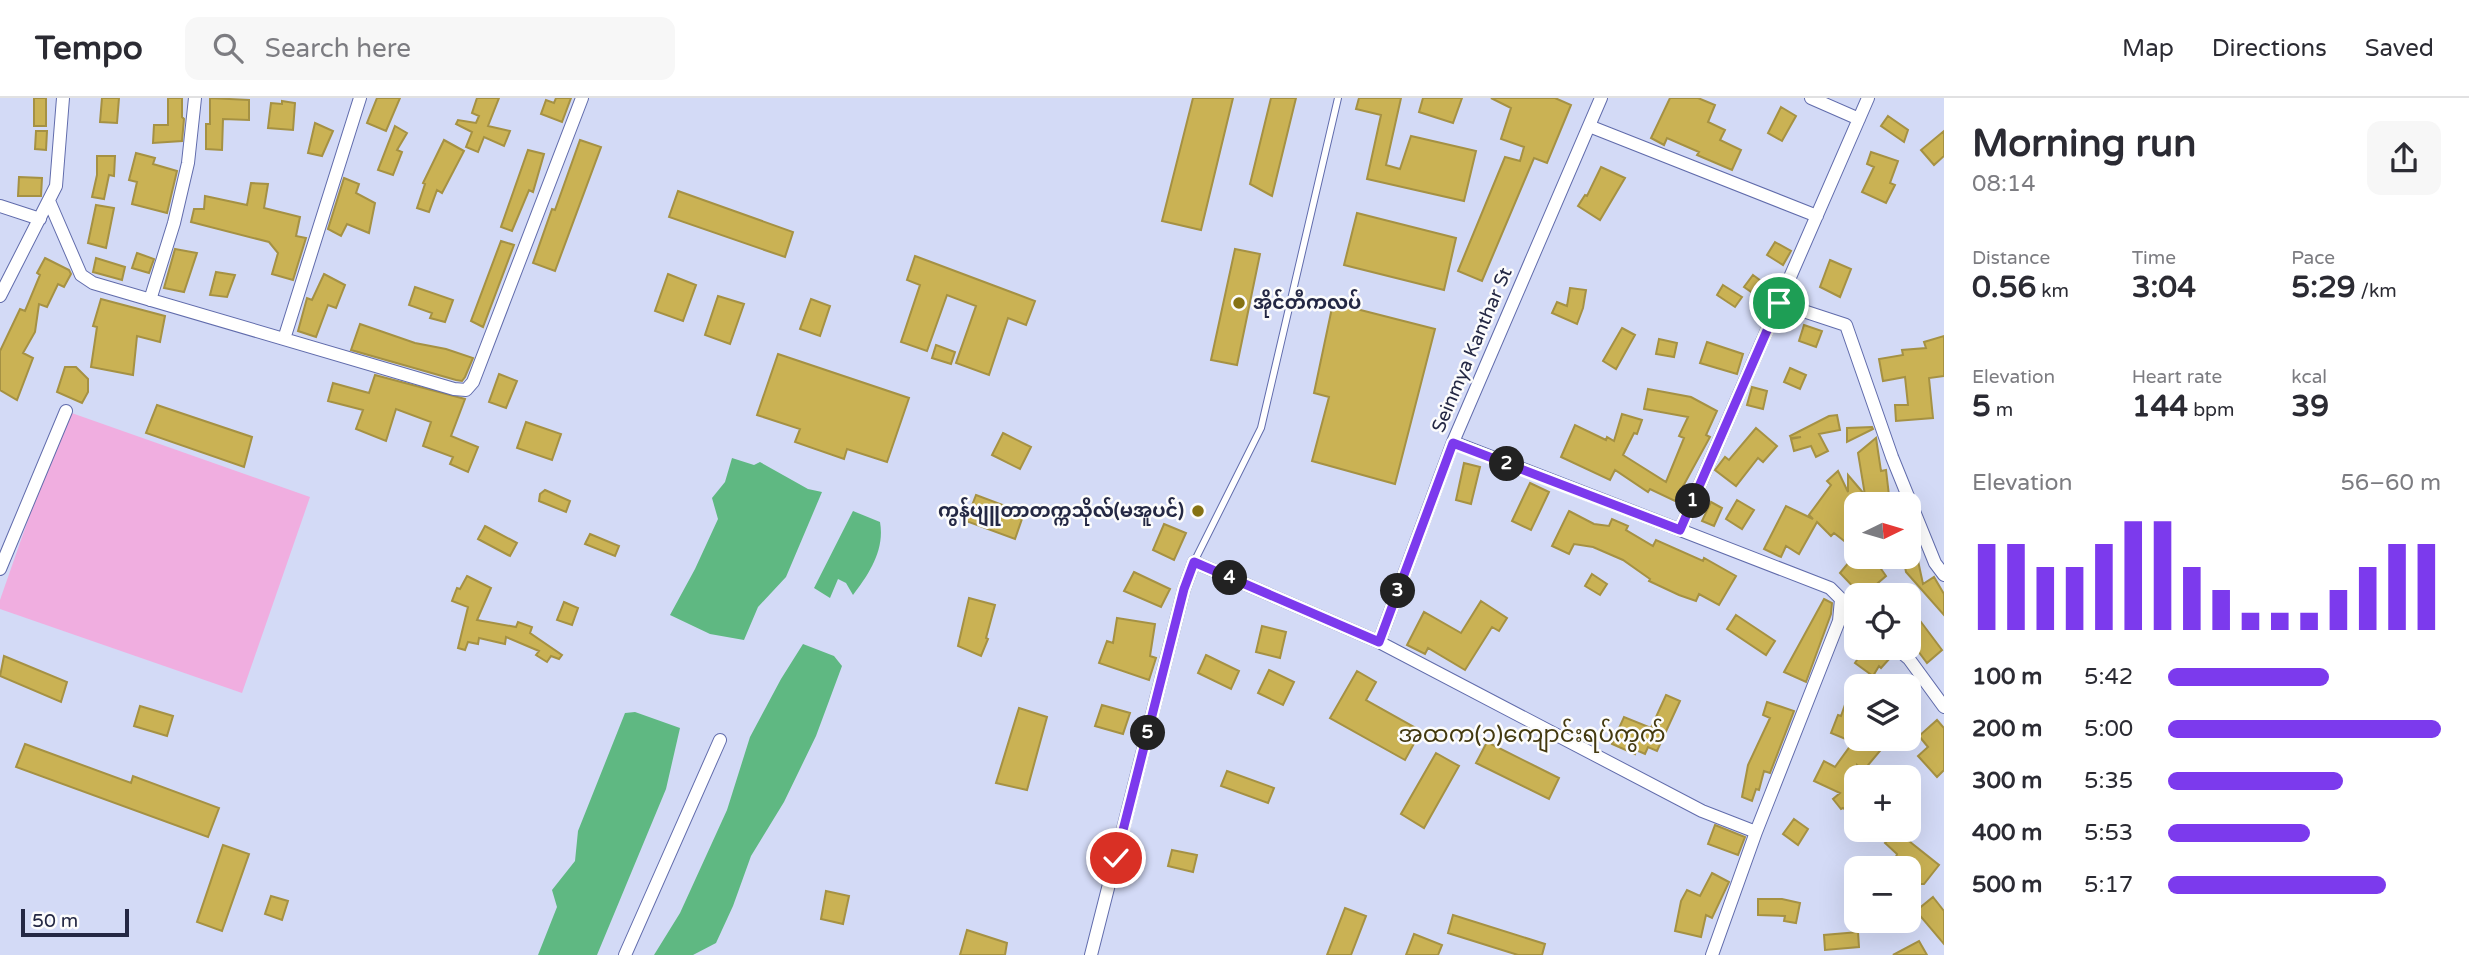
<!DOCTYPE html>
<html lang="en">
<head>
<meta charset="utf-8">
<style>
  body { margin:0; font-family:"Varela Round","Noto Sans Myanmar",sans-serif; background:#f7f7f7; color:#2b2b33; height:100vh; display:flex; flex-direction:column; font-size:26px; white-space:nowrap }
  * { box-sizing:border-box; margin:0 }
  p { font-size:23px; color:#7c7c81 }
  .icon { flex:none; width:38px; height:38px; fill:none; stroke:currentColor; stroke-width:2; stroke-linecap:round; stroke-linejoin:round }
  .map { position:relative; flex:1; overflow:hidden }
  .drawer { display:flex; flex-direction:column; background:#fff; width:525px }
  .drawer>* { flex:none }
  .needle { width:46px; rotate:85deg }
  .tools { position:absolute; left:1844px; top:394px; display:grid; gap:14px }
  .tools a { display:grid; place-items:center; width:77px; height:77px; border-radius:14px; background:#fff; box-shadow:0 7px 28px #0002; font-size:35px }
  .scale { position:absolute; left:21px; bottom:18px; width:108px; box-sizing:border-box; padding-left:7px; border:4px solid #242844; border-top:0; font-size:19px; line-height:24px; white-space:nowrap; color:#242844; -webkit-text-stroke:5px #fcfcfc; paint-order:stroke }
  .pin { position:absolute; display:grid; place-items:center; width:60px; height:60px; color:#fff; margin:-30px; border:4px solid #fff; border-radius:50%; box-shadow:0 2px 7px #0007 }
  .km { position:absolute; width:35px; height:35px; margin:-18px; border-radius:50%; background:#222; color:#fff; font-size:19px; line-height:35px; text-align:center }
  .round { display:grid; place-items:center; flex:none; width:74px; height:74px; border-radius:14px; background:#f7f7f7 }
  .head { display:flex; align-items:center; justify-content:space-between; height:119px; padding:0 28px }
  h1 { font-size:38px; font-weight:800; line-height:52px }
  .stats { display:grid; grid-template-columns:repeat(3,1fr); gap:10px; height:119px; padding:7px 28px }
  .stats div { display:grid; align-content:center }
  .stats b { font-size:30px; font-weight:800 }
  .stats small { font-size:19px; font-weight:400 }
  .stats p { font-size:19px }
  .chart { height:196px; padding:14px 28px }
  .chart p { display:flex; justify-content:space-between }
  .chart svg { width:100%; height:126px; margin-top:7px; stroke:#7c3aed; stroke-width:6 }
  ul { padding:0 28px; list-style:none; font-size:23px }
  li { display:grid; grid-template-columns:112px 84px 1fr; align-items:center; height:52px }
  li i { height:18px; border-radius:9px; background:#7c3aed }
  header { display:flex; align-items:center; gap:42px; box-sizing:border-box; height:98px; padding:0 35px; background:#fff; border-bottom:2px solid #e1e1e2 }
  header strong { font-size:33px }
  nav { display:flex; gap:38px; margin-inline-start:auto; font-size:24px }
  .search { width:490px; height:63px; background:#f7f7f7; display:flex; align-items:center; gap:18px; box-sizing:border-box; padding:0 24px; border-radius:14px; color:#7c7c81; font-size:26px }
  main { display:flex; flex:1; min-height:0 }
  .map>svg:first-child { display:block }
</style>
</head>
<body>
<header>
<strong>Tempo</strong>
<div class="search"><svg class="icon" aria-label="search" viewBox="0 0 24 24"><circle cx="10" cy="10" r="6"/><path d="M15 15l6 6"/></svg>Search here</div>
<nav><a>Map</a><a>Directions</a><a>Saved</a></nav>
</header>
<main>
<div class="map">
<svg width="1944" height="857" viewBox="0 0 1944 857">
  <rect width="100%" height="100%" fill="#d3daf6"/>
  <path fill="#f0aee0" d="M 66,313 L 310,399 L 242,595 L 0,511 L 0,502 Z"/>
  <path fill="#5fb882" d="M 732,360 L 754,367 L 760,364 L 808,391 L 822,394 L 786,479 L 758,509 L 744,542 L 710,536 L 670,517 L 695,471 L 718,421 L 712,400 L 725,384 Z
    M 853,413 L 880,424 C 885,452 869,476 853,497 L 846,485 L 838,481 L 830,500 L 814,490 Z
    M 803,546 L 834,558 L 842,568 L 816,638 L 784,704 L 751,758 L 733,808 L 716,845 L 693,857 L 654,857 L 680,815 L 727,712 L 750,639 L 781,581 Z
    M 635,614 L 680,630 L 666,691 L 597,857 L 538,857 L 557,809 L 552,792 L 575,763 L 578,733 L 625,615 Z"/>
  <path fill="#cab254" stroke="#a59143" stroke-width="2" d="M 34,0 L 46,0 L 46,28 L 34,28 Z
    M 102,0 L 119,0 L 117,25 L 100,24 Z
    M 168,0 L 182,0 L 182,19 L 184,21 L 182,43 L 153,45 L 154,27 L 168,27 Z
    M 210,0 L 249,2 L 249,22 L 223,21 L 222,52 L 206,51 L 206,26 L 210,26 Z
    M 377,0 L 400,0 L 386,33 L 367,25 Z
    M 477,0 L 499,0 L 488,28 L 510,33 L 504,48 L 484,39 L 478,54 L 466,49 L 472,34 L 456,26 L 458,22 L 476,25 L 479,18 L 472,15 Z
    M 556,0 L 571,0 L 562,24 L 541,16 L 546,2 L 554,5 Z
    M 1193,0 L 1233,0 L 1201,132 L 1162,123 Z
    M 1271,0 L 1296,0 L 1272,98 L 1250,86 Z
    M 1359,0 L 1401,0 L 1386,67 L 1400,71 L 1411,38 L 1476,53 L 1464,103 L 1367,81 L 1381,17 L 1356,11 Z
    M 1423,0 L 1462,0 L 1453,25 L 1419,14 Z
    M 1491,0 L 1555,0 L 1571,7 L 1547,65 L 1534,60 L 1482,183 L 1458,173 L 1505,59 L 1520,63 L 1524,49 L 1501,41 L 1511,10 Z
    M 1670,0 L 1698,0 L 1715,7 L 1708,24 L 1725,32 L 1720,42 L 1741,52 L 1732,72 L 1697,57 L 1699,54 L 1667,40 L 1664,47 L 1651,40 Z
    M 282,3 L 295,5 L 293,32 L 268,30 L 271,5 L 282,6 Z
    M 1781,9 L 1796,18 L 1782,43 L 1768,35 Z
    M 1888,18 L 1908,32 L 1904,44 L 1881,28 Z
    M 315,25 L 333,33 L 322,58 L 308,55 Z
    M 395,28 L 407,35 L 397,52 L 402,54 L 393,77 L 378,72 Z
    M 36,33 L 47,33 L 46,52 L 35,51 Z
    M 1944,33 L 1944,58 L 1934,67 L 1921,52 Z
    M 444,42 L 464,53 L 442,95 L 437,92 L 429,114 L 417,110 L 425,86 L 423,85 Z
    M 580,42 L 601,49 L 555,173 L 533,165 L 552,111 L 555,112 Z
    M 528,52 L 544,56 L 533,94 L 529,92 L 512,133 L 501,129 Z
    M 1871,54 L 1898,63 L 1890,85 L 1895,87 L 1886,105 L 1862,94 L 1874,69 L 1867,66 Z
    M 136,55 L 155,60 L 153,66 L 177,73 L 167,115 L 132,106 L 137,84 L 129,82 Z
    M 97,58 L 115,58 L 114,78 L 109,77 L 104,101 L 92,99 L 97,77 Z
    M 1601,69 L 1625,80 L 1600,122 L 1578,108 L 1585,97 L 1587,98 Z
    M 19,79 L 42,80 L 41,98 L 18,98 Z
    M 344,80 L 359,86 L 356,95 L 375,105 L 369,135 L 347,126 L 341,138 L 328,131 Z
    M 251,85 L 268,86 L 264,110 L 300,119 L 296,138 L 306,140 L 293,182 L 272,176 L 278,155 L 269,144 L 191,124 L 194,111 L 204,111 L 205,98 L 247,107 Z
    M 678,93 L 793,134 L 785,159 L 669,119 Z
    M 96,107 L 114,110 L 106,150 L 88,145 Z
    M 1357,115 L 1456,140 L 1444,192 L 1344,167 Z
    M 501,143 L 514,147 L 483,229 L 471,223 Z
    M 1775,144 L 1791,153 L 1783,167 L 1767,157 Z
    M 175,151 L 197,155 L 184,194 L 164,190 Z
    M 1235,151 L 1260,156 L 1237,267 L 1211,262 Z
    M 137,155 L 154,161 L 149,175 L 132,170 Z
    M 915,158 L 1035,203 L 1026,227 L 1008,220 L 989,277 L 956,265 L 976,208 L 947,197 L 927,253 L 901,244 L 920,187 L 907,182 Z
    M 45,160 L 69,172 L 71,176 L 64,189 L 58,186 L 47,209 L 39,206 L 35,234 L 23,255 L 33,260 L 17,302 L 0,292 L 0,253 L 20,211 L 25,213 L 40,177 L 37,175 Z
    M 96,160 L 125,169 L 122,182 L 93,174 Z
    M 1830,162 L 1851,171 L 1840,199 L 1820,189 Z
    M 216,174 L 235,177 L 227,199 L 210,197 Z
    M 324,176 L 345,187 L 336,210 L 328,207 L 316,239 L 298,233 L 307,200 L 312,202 Z
    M 668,176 L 696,187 L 683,223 L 655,213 Z
    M 1753,177 L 1768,188 L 1760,200 L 1744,189 Z
    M 1723,187 L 1742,199 L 1735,209 L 1717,197 Z
    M 415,189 L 453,202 L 445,224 L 430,220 L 432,215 L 409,207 Z
    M 1570,190 L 1586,192 L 1583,210 L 1577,226 L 1552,215 L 1557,204 L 1567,208 Z
    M 718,198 L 744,206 L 730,246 L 705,237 Z
    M 101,201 L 165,218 L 160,244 L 137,238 L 133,277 L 91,269 L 97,229 L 93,228 Z
    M 811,201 L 830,208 L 820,238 L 800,231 Z
    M 1333,205 L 1435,231 L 1395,386 L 1312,363 L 1329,299 L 1314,295 Z
    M 360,226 L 415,245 L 446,251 L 473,260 L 465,279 L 462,283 L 456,282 L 351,252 Z
    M 1804,227 L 1822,233 L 1816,249 L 1799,243 Z
    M 1622,230 L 1635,237 L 1616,271 L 1603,263 Z
    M 1944,238 L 1944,278 L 1929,280 L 1933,320 L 1896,323 L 1895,307 L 1908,307 L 1905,279 L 1883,283 L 1879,261 L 1903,257 L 1902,252 L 1926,250 L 1924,244 Z
    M 1659,241 L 1677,245 L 1674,259 L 1656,256 Z
    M 1707,244 L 1743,256 L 1737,276 L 1700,265 Z
    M 936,247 L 955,254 L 951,266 L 932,260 Z
    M 778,256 L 909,300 L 887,364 L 847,351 L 844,361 L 795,344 L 800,331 L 757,317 Z
    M 65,269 L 76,269 L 88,281 L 88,294 L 82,305 L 57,294 Z
    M 1790,270 L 1806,277 L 1800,291 L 1784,284 Z
    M 499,276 L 517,283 L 506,310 L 489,304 Z
    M 375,277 L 465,301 L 451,338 L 478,349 L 468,374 L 450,366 L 453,359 L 423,348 L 431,324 L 396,311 L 386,343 L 356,331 L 363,312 L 328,303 L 333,285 L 369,295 Z
    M 1752,289 L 1767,293 L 1763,311 L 1747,307 Z
    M 1648,291 L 1691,299 L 1717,313 L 1706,337 L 1710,339 L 1675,403 L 1650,391 L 1648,394 L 1615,372 L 1610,382 L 1561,359 L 1575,327 L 1606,342 L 1607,339 L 1614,343 L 1622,316 L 1642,322 L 1637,336 L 1634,335 L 1623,357 L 1666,384 L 1684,340 L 1679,338 L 1688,319 L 1644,311 Z
    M 157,307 L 252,339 L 244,369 L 146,335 Z
    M 1837,317 L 1840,332 L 1819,336 L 1828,353 L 1816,359 L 1811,348 L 1794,353 L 1791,341 L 1801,339 L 1791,340 L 1790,338 L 1829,318 Z
    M 526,324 L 561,336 L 552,362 L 517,350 Z
    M 1872,329 L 1873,331 L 1847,344 L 1847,330 Z
    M 1756,330 L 1777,348 L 1763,364 L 1758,360 L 1736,388 L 1715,372 L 1725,359 L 1729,362 Z
    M 1003,335 L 1031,349 L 1020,371 L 992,357 Z
    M 1876,340 L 1881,373 L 1886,372 L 1890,406 L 1854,406 L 1857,411 L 1857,453 L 1834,435 L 1831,438 L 1817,424 L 1799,456 L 1786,448 L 1781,459 L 1764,451 L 1786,408 L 1813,421 L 1809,417 L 1831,387 L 1827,383 L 1838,373 L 1848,394 L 1848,377 L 1865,397 L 1858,355 Z
    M 1464,365 L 1480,369 L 1471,406 L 1456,402 Z
    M 1530,385 L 1549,394 L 1531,432 L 1512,423 Z
    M 545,392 L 570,403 L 566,414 L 539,403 L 540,396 Z
    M 976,397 L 1024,415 L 1015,441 L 966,423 Z
    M 1737,402 L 1754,412 L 1742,431 L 1726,421 Z
    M 1711,404 L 1722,410 L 1714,428 L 1702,423 Z
    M 1569,413 L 1594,426 L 1609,428 L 1612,421 L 1628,428 L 1626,432 L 1653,448 L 1656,442 L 1703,463 L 1704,460 L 1736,478 L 1719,507 L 1699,496 L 1696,503 L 1679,497 L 1649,483 L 1650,481 L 1623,462 L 1593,449 L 1574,446 L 1569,456 L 1552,448 Z
    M 1909,425 L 1920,452 L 1909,457 Z
    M 1164,426 L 1186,435 L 1174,462 L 1153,452 Z
    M 485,428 L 517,445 L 510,458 L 478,441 Z
    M 590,436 L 619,448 L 615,458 L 585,446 Z
    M 1854,458 L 1872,458 L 1886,478 L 1864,497 L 1861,497 L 1840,475 Z
    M 1903,458 L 1917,458 L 1923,486 L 1934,479 L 1944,496 L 1944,517 L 1906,474 Z
    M 1134,474 L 1170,491 L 1161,509 L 1124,493 Z
    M 1592,476 L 1607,486 L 1600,497 L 1585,488 Z
    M 467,478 L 491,490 L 477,522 L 516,529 L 518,524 L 532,529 L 530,535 L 562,557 L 559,561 L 551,558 L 547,564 L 536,557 L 539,553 L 506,539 L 505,546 L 479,540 L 478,546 L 468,544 L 465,552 L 458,550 L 468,509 L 452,503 L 457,490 L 460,491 Z
    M 969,500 L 995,507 L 986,540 L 988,541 L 981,558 L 958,548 Z
    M 1824,501 L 1832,505 L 1831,516 L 1806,584 L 1784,574 Z
    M 1481,503 L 1507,520 L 1499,533 L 1492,529 L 1465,572 L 1428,550 L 1425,556 L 1407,547 L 1424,514 L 1461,535 Z
    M 564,504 L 578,510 L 572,527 L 557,522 Z
    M 1909,508 L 1942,552 L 1927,565 L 1909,541 Z
    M 1736,517 L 1775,543 L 1766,557 L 1727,531 Z
    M 1117,520 L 1155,526 L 1150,558 L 1156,560 L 1149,582 L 1099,565 L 1107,543 L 1113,545 Z
    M 1262,528 L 1286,534 L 1280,560 L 1256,554 Z
    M 1865,550 L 1879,550 L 1890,560 L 1881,570 L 1879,568 L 1873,578 L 1855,565 Z
    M 1206,557 L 1239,573 L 1231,591 L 1198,575 Z
    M 4,558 L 67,584 L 61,604 L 0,578 Z
    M 1269,572 L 1294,584 L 1283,607 L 1258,595 Z
    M 1357,573 L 1376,584 L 1366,602 L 1421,633 L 1405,662 L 1330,620 Z
    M 1855,578 L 1857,640 L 1875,640 L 1884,648 L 1864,672 L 1857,667 L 1857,721 L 1843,710 L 1841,711 L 1833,701 L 1840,695 L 1814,683 L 1824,663 L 1835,669 L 1853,644 L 1831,635 L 1838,617 L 1841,618 Z
    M 1666,597 L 1680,603 L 1657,653 L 1648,649 L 1645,656 L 1636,652 L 1635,656 L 1612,646 L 1624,619 L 1651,630 Z
    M 1767,604 L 1794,613 L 1770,675 L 1764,673 L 1759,692 L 1756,691 L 1752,703 L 1742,699 L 1748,667 L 1770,620 L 1763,617 Z
    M 1102,607 L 1130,615 L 1123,636 L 1095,628 Z
    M 140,608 L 173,618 L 167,638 L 134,628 Z
    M 1019,610 L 1047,619 L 1027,692 L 996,685 Z
    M 1937,622 L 1944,630 L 1944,672 L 1937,679 L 1918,658 L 1928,649 L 1919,638 Z
    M 1487,644 L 1559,680 L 1549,701 L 1476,665 Z
    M 25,646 L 131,685 L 133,678 L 219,710 L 208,739 L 16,669 Z
    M 1436,655 L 1459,668 L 1424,730 L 1401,716 Z
    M 1227,673 L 1274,690 L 1268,705 L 1221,688 Z
    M 1794,721 L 1808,731 L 1798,747 L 1783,736 Z
    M 1715,727 L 1745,739 L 1738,757 L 1708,746 Z
    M 1872,732 L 1895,732 L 1939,767 L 1924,786 L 1920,786 L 1909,777 L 1909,770 L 1892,770 L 1897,756 L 1885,745 L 1888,742 Z
    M 223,747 L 249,756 L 222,833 L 197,824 Z
    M 1172,752 L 1197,757 L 1193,774 L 1168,768 Z
    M 1712,775 L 1729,784 L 1712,820 L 1706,817 L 1701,839 L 1675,833 L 1681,803 L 1687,792 L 1700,798 Z
    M 826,793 L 849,798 L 843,826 L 821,821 Z
    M 271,798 L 288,803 L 282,822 L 265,816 Z
    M 1933,799 L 1944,813 L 1944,846 L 1916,813 Z
    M 1758,801 L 1782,801 L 1800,805 L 1796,825 L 1784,823 L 1785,818 L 1758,817 Z
    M 1345,810 L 1366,818 L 1351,857 L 1327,857 Z
    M 1453,817 L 1545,846 L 1542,857 L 1518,857 L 1448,835 Z
    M 967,832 L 1007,845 L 1005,857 L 960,857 Z
    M 1858,834 L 1859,849 L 1825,852 L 1824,837 Z
    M 1414,836 L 1442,847 L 1438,857 L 1406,857 Z
    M 1919,843 L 1927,857 L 1893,857 Z"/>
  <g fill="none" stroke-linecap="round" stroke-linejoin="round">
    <g stroke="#616cac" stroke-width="8">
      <path id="service" d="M 1194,464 L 1261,330 L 1338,0"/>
    </g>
    <g stroke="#616cac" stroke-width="14">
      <path id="minor" d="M 1811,0 L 1859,21
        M 1589,28 L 1817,118
        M 49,103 L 81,177 L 93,185 L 454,291 L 466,292 L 473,284 L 582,0
        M 0,108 L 40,121
        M 0,198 L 56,88 L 63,0
        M 150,202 L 174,125 L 188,65 L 195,0
        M 1779,205 L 1846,227 L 1892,359 L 1935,465 L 1944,477
        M 284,241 L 360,0
        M 1453,344 L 1830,490 L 1841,501 L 1839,523 L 1756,734 L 1712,857
        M 1680,432 L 1868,0
        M 0,471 L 66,313
        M 1841,501 L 1857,514
        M 1379,544 L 1702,713 L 1756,734
        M 1896,550 L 1909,561 L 1944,609
        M 625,857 L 720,642
        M 1091,857 L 1184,491 L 1194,464 L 1379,544 L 1453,344 L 1601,0"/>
    </g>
    <use href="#service" stroke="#fff" stroke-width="6"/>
    <use href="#minor" stroke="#fff" stroke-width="12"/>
  </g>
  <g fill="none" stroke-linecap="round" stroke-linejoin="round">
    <g stroke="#fff" stroke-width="14">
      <path id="route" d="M 1116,760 L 1184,491 L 1194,464 L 1379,544 L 1453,345 L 1680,432 L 1779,205"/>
    </g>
    <use href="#route" stroke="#7c3aed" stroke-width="9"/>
  </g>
  <g fill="#867213" stroke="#fcfcfc" stroke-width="2.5">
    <circle cx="1239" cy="205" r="7"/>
    <circle cx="1198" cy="413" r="7"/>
  </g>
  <g text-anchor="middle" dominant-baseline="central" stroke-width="5" stroke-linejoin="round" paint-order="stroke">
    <g font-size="19" font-weight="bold" fill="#242844" stroke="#fcfcfc" text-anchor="start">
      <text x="1253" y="205">အိုင်တီကလပ်</text>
      <text x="1184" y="413" text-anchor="end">ကွန်ပျူတာတက္ကသိုလ်(မအူပင်)</text>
    </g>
    <g font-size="19" fill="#242844" stroke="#fcfcfc">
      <text transform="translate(1472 252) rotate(-67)">Seinmya Kanthar St</text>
    </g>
    <g font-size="23" fill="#43390f" stroke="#fcfcfc">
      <text x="1532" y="637">အထက(၁)ကျောင်းရပ်ကွက်</text>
    </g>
  </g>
</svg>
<div class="tools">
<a><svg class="needle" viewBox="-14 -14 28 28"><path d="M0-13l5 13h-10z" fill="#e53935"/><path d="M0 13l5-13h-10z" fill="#7c7c81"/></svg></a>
<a><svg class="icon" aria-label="locate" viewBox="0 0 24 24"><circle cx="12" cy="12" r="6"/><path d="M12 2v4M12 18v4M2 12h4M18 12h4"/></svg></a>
<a><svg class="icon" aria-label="layers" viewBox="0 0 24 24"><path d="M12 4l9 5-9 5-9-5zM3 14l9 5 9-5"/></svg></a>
<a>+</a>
<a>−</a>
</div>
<div class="scale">50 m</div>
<div class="pin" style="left:1779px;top:205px;background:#1e9e55"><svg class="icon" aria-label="arrive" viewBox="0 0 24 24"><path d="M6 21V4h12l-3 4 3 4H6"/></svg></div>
<div class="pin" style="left:1116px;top:760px;background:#d93025"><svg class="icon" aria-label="check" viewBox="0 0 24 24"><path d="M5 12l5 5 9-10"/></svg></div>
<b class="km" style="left:1693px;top:403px">1</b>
<b class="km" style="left:1507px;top:366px">2</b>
<b class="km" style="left:1398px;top:493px">3</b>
<b class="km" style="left:1230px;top:480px">4</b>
<b class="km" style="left:1148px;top:635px">5</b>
</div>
<section class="drawer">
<div class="head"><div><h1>Morning run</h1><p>08:14</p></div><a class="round"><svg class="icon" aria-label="share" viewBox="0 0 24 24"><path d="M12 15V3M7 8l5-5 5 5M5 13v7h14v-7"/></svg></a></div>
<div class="stats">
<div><p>Distance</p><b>0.56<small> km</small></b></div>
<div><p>Time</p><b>3:04</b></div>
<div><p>Pace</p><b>5:29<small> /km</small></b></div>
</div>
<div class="stats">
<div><p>Elevation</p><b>5<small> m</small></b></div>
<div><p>Heart rate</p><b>144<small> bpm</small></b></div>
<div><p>kcal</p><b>39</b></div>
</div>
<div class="chart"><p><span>Elevation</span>56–60 m</p>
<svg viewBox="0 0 160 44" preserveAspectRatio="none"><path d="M5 44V14M15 44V14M25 44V22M35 44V22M45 44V14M55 44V6M65 44V6M75 44V22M85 44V30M95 44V38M105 44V38M115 44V38M125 44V30M135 44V22M145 44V14M155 44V14"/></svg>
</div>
<ul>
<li><b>100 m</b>5:42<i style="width:59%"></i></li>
<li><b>200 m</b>5:00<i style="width:100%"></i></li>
<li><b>300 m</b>5:35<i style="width:64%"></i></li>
<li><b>400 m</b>5:53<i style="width:52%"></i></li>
<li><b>500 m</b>5:17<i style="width:80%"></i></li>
</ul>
</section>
</main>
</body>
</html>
